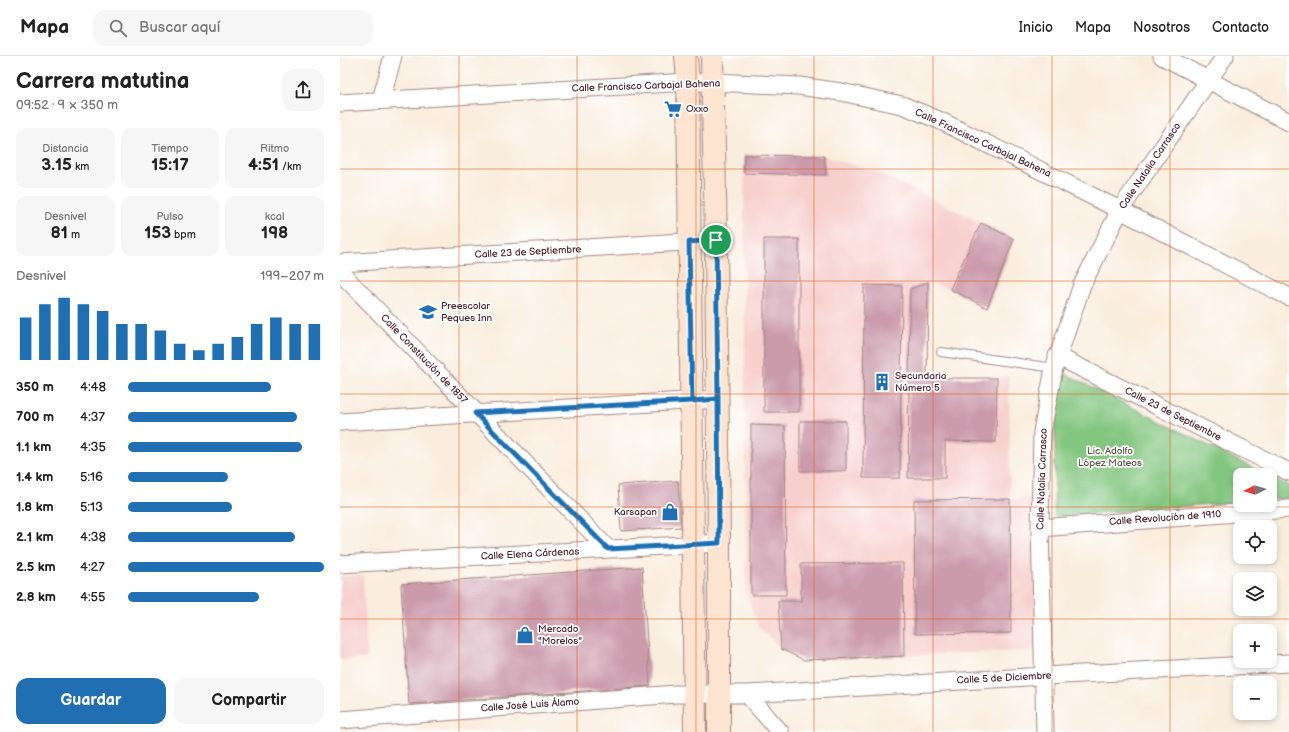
<!DOCTYPE html>
<html lang="es">
<head>
<meta charset="utf-8">
<style>
  body { margin:0; font-family:"Balsamiq Sans",sans-serif; background:#f6f6f6; color:#222; height:100vh; display:flex; flex-direction:column; font-size:15px; white-space:nowrap }
  * { box-sizing:border-box; margin:0 }
  p { font-size:13px; color:#767676 }
  .icon { flex:none; width:22px; height:22px; fill:none; stroke:currentColor; stroke-width:2; stroke-linecap:round; stroke-linejoin:round }
  .map { position:relative; flex:1; overflow:hidden }
  .details { display:flex; flex-direction:column; background:#fff; width:340px }
  .details>* { flex:none }
  .needle { width:26px; rotate:265deg }
  .controls { position:absolute; left:893px; top:412px; display:grid; gap:8px }
  .controls a { display:grid; place-items:center; width:44px; height:44px; border-radius:8px; background:#fff; box-shadow:0 2px 6px #0003; font-size:20px }
  .pin { position:absolute; display:grid; place-items:center; width:34px; height:34px; color:#fff; margin:-17px; border:2px solid #fff; border-radius:50%; box-shadow:0 1px 4px #0007 }
  .round { display:grid; place-items:center; flex:none; width:42px; height:42px; border-radius:12px; background:#f6f6f6 }
  .headline { display:flex; align-items:center; justify-content:space-between; height:68px; padding:0 16px }
  h1 { font-size:22px; font-weight:700; line-height:30px }
  .stats { display:grid; grid-template-columns:repeat(3,1fr); gap:6px; height:68px; padding:4px 16px }
  .stats div { display:grid; align-content:center; border-radius:10px; background:#f6f6f6; text-align:center }
  .stats b { font-size:17px; font-weight:700 }
  .stats small { font-size:11px; font-weight:400 }
  .stats p { font-size:11px }
  .chart { height:112px; padding:8px 16px }
  .chart p { display:flex; justify-content:space-between }
  .chart svg { width:100%; height:72px; margin-top:4px; stroke:#1f6fb2; stroke-width:6 }
  .action { display:flex; gap:8px; margin-top:auto; padding:8px 16px }
  .action a { flex:1; height:46px; border-radius:12px; background:#1f6fb2; color:#fff; font-size:16px; font-weight:700; line-height:46px; text-align:center }
  .action a+a { background:#f6f6f6; color:#222 }
  ul { padding:0 16px; list-style:none; font-size:13px }
  li { display:grid; grid-template-columns:64px 48px 1fr; align-items:center; height:30px }
  li i { height:10px; border-radius:5px; background:#1f6fb2 }
  header { display:flex; align-items:center; gap:24px; box-sizing:border-box; height:56px; padding:0 20px; background:#fff; border-bottom:1px solid #e0e0e0 }
  header strong { font-size:19px }
  nav { display:flex; gap:22px; margin-inline-start:auto; font-size:14px }
  .search { width:280px; height:36px; background:#f6f6f6; display:flex; align-items:center; gap:10px; box-sizing:border-box; padding:0 14px; border-radius:12px; color:#767676; font-size:15px }
  main { display:flex; flex:1; min-height:0 }
  .map>svg:first-child { display:block }
</style>
</head>
<body>
<header>
<strong>Mapa</strong>
<div class="search"><svg class="icon" aria-label="search" viewBox="0 0 24 24"><circle cx="10" cy="10" r="6"/><path d="M15 15l6 6"/></svg>Buscar aquí</div>
<nav><a>Inicio</a><a>Mapa</a><a>Nosotros</a><a>Contacto</a></nav>
</header>
<main>
<section class="details">
<div class="headline"><div><h1>Carrera matutina</h1><p>09:52 · 9 × 350 m</p></div><a class="round"><svg class="icon" aria-label="share" viewBox="0 0 24 24"><path d="M12 15V3M7 8l5-5 5 5M5 13v7h14v-7"/></svg></a></div>
<div class="stats">
<div><p>Distancia</p><b>3.15<small> km</small></b></div>
<div><p>Tiempo</p><b>15:17</b></div>
<div><p>Ritmo</p><b>4:51<small> /km</small></b></div>
</div>
<div class="stats">
<div><p>Desnivel</p><b>81<small> m</small></b></div>
<div><p>Pulso</p><b>153<small> bpm</small></b></div>
<div><p>kcal</p><b>198</b></div>
</div>
<div class="chart"><p><span>Desnivel</span>199–207 m</p>
<svg viewBox="0 0 160 44" preserveAspectRatio="none"><path d="M5 44V18M15 44V10M25 44V6M35 44V10M45 44V14M55 44V22M65 44V22M75 44V26M85 44V34M95 44V38M105 44V34M115 44V30M125 44V22M135 44V18M145 44V22M155 44V22"/></svg>
</div>
<ul>
<li><b>350 m</b>4:48<i style="width:73%"></i></li>
<li><b>700 m</b>4:37<i style="width:86%"></i></li>
<li><b>1.1 km</b>4:35<i style="width:89%"></i></li>
<li><b>1.4 km</b>5:16<i style="width:51%"></i></li>
<li><b>1.8 km</b>5:13<i style="width:53%"></i></li>
<li><b>2.1 km</b>4:38<i style="width:85%"></i></li>
<li><b>2.5 km</b>4:27<i style="width:100%"></i></li>
<li><b>2.8 km</b>4:55<i style="width:67%"></i></li>
</ul>
<div class="action"><a>Guardar</a><a>Compartir</a></div>
</section>
<div class="map">
<svg width="949" height="676" viewBox="0 0 949 676">
  <rect width="100%" height="100%" fill="#fff"/>
  <filter id="ink" filterUnits="userSpaceOnUse"><feTurbulence type="fractalNoise" baseFrequency=".025" numOctaves="2"/><feDisplacementMap in="SourceGraphic" scale="8" xChannelSelector="R" yChannelSelector="G"/><feConvolveMatrix kernelMatrix="1 2 1 2 8 2 1 2 1" color-interpolation-filters="sRGB"/></filter>
  <filter id="wash" filterUnits="userSpaceOnUse"><feTurbulence type="fractalNoise" baseFrequency=".012" numOctaves="4" result="noise"/><feDisplacementMap in="SourceGraphic" scale="16" xChannelSelector="R" yChannelSelector="G"/><feGaussianBlur stdDeviation="0.9" result="paint"/><feColorMatrix in="noise" values="0 0 0 0 0 0 0 0 0 0 0 0 0 0 0 0 0 1.4 0 .05"/><feComposite in="paint" operator="in"/></filter>
  <g filter="url(#wash)">
    <rect width="100%" height="100%" fill="#f9eddd"/>
    <path fill="#f7d0ce" d="M 404,99 L 484,100 L 537,116 L 674,183 L 647,252 L 610,233 L 588,227 L 587,322 L 657,322 L 669,320 L 670,443 L 695,442 L 698,594 L 464,604 L 441,593 L 419,571 L 406,538 Z
      M 23,519 L 27,603 L 0,604 L 0,520 Z"/>
    <path fill="#83c680" stroke="#667256" d="M 714,312 L 927,419 L 900,419 L 900,446 L 714,460 L 715,383 Z
      M 930,421 L 949,430 L 949,442 L 930,444 Z"/>
    <g id="blocks">
      <path fill="#cb9aab" d="M 404,99 L 484,100 L 486,119 L 404,117 Z
        M 641,167 L 674,183 L 647,252 L 610,233 Z
        M 424,183 L 459,183 L 459,356 L 424,356 Z
        M 588,226 L 587,322 L 657,322 L 656,386 L 605,385 L 605,422 L 568,422 L 570,233 Z
        M 524,229 L 562,230 L 560,422 L 523,422 Z
        M 460,365 L 506,365 L 506,415 L 460,415 Z
        M 411,369 L 445,370 L 446,539 L 411,539 Z
        M 338,425 L 341,471 L 281,475 L 278,429 Z
        M 670,443 L 671,577 L 575,578 L 574,444 Z
        M 563,507 L 564,600 L 464,604 L 441,593 L 438,545 L 461,545 L 461,508 Z
        M 302,511 L 310,630 L 69,648 L 61,528 Z"/>
    </g>
  </g>
  <g filter="url(#ink)">
    <use href="#blocks" fill-opacity="0" stroke="#a28684" stroke-width="1"/>
    <g fill="none" stroke-linecap="round" stroke-linejoin="round">
      <g stroke="#a28684" stroke-width="10">
        <path id="service" d="M 601,296 L 714,312"/>
      </g>
      <g stroke="#a28684" stroke-width="19">
        <path id="minor" d="M 822,0 L 949,66
          M 41,44 L 53,0
          M 0,47 L 348,26 L 372,26 L 459,30 L 501,36 L 562,49 L 601,65 L 780,154 L 949,241
          M 0,207 L 376,184
          M 0,216 L 268,493
          M 717,300 L 949,416
          M 0,366 L 378,343
          M 700,472 L 949,453
          M 0,508 L 379,487
          M 407,638 L 440,676
          M 0,664 L 336,638 L 407,638 L 704,620 L 949,607
          M 705,676 L 700,472 L 702,376 L 714,312 L 742,229 L 780,154 L 885,0"/>
      </g>
      <g stroke="#a28684" stroke-width="24">
        <path id="secondary" d="M 346,0 L 348,26 L 355,676
          M 372,0 L 376,184 L 379,487 L 379,676"/>
      </g>
      <use href="#service" stroke="#fff" stroke-width="8"/>
      <use href="#minor" stroke="#fff" stroke-width="17"/>
      <use href="#secondary" stroke="#fde4d1" stroke-width="22"/>
    </g>
  </g>
  <g fill="none" stroke-linecap="round" stroke-linejoin="round" filter="url(#ink)">
    <g stroke="#fff" stroke-width="8">
      <path id="route" d="M 376,184 L 378,343 L 352,345 L 135,357 L 268,493 L 379,487 L 378,343 L 352,345 L 349,186 L 376,184"/>
    </g>
    <use href="#route" stroke="#1f6fb2" stroke-width="5"/>
  </g>
  <path fill="none" stroke="#e8590c" stroke-width="1" stroke-opacity="0.55" d="M 119,0 L 119,676M 237,0 L 237,676M 356,0 L 356,676M 474,0 L 474,676M 593,0 L 593,676M 712,0 L 712,676M 830,0 L 830,676M 0,113 L 949,113M 0,225 L 949,225M 0,338 L 949,338M 0,451 L 949,451M 0,563 L 949,563"/>
  <defs>
    <g id="supermarket-bare" transform="scale(1.38)"><path d="M-6-5.5h2.5l.6 2H6L4.5 2H-2.5L-4.4-4H-6ZM-1.5 3.2a1.3 1.3 0 1 0 .1 0ZM3 3.2a1.3 1.3 0 1 0 .1 0Z" fill="#1f6fb2" stroke="#fff" stroke-width="2.5" paint-order="stroke"/></g>
    <g id="school-bare" transform="scale(1.38)"><path d="M0-5L7-2L0 1L-7-2ZM-4 1L0 2.5L4 1V4Q0 6-4 4Z" fill="#1f6fb2" stroke="#fff" stroke-width="2.5" paint-order="stroke"/></g>
    <g id="building-bare" transform="scale(1.38)"><path d="M-4-6H4V6H1V3H-1V6H-4ZM-2.5-4.3h1.7v1.8h-1.7ZM.8-4.3h1.7v1.8H.8ZM-2.5-1h1.7V.8h-1.7ZM.8-1h1.7V.8H.8Z" fill="#1f6fb2" stroke="#fff" stroke-width="2.5" paint-order="stroke"/></g>
    <g id="shop-bare" transform="scale(1.38)"><path d="M-5-2.5h2.3a2.7 3.5 0 0 1 5.4 0H5L5.5 6h-11ZM-1.5-2.5h3a1.5 2.3 0 0 0-3 0Z" fill="#1f6fb2" stroke="#fff" stroke-width="2.5" paint-order="stroke"/></g>
  </defs>
  <g fill-rule="evenodd">
    <use href="#supermarket-bare" x="333" y="53"/>
    <use href="#school-bare" x="88" y="256"/>
    <use href="#building-bare" x="542" y="326"/>
    <use href="#shop-bare" x="330" y="456"/>
    <use href="#shop-bare" x="185" y="579"/>
  </g>
  <g text-anchor="middle" dominant-baseline="central" stroke-width="3.5" stroke-linejoin="round" paint-order="stroke">
    <g font-size="10" fill="#4a1f2b" stroke="#fff">
      <text transform="translate(306 30) rotate(-2)">Calle Francisco Carbajal Bahena</text>
      <text transform="translate(643 87) rotate(25)">Calle Francisco Carbajal Bahena</text>
      <text transform="translate(810 110) rotate(-56)">Calle Natalia Carrasco</text>
      <text transform="translate(188 196) rotate(-3)">Calle 23 de Septiembre</text>
      <text transform="translate(84 303) rotate(46)">Calle Constitución de 1857</text>
      <text transform="translate(833 358) rotate(27)">Calle 23 de Septiembre</text>
      <text transform="translate(702 423) rotate(-88)">Calle Natalia Carrasco</text>
      <text transform="translate(825 462) rotate(-4)">Calle Revolución de 1910</text>
      <text transform="translate(190 498) rotate(-3)">Calle Elena Cárdenas</text>
      <text transform="translate(664 622) rotate(-3)">Calle 5 de Diciembre</text>
      <text transform="translate(190 649) rotate(-4)">Calle José Luis Álamo</text>
    </g>
    <g font-size="10" fill="#4a1f2b" stroke="#fff" text-anchor="start">
      <text x="346" y="53">Oxxo</text>
      <text x="101" y="250">Preescolar<tspan x="101" dy="12">Peques Inn</tspan></text>
      <text x="555" y="320">Secundaria<tspan x="555" dy="12">Número 5</tspan></text>
      <text x="317" y="456" text-anchor="end">Karsapan</text>
      <text x="198" y="573">Mercado<tspan x="198" dy="12">"Morelos"</tspan></text>
    </g>
    <g font-size="10" fill="#5e5949" stroke="#fff">
      <text x="770" y="395">Lic. Adolfo<tspan x="770" dy="12">López Mateos</tspan></text>
    </g>
  </g>
</svg>
<div class="controls">
<a><svg class="needle" viewBox="-14 -14 28 28"><path d="M0-13l5 13h-10z" fill="#e53935"/><path d="M0 13l5-13h-10z" fill="#767676"/></svg></a>
<a><svg class="icon" aria-label="locate" viewBox="0 0 24 24"><circle cx="12" cy="12" r="6"/><path d="M12 2v4M12 18v4M2 12h4M18 12h4"/></svg></a>
<a><svg class="icon" aria-label="layers" viewBox="0 0 24 24"><path d="M12 4l9 5-9 5-9-5zM3 14l9 5 9-5"/></svg></a>
<a>+</a>
<a>−</a>
</div>
<div class="pin" style="left:376px;top:184px;background:#1e9e55"><svg class="icon" aria-label="arrive" viewBox="0 0 24 24"><path d="M6 21V4h12l-3 4 3 4H6"/></svg></div>
</div>
</main>
</body>
</html>
